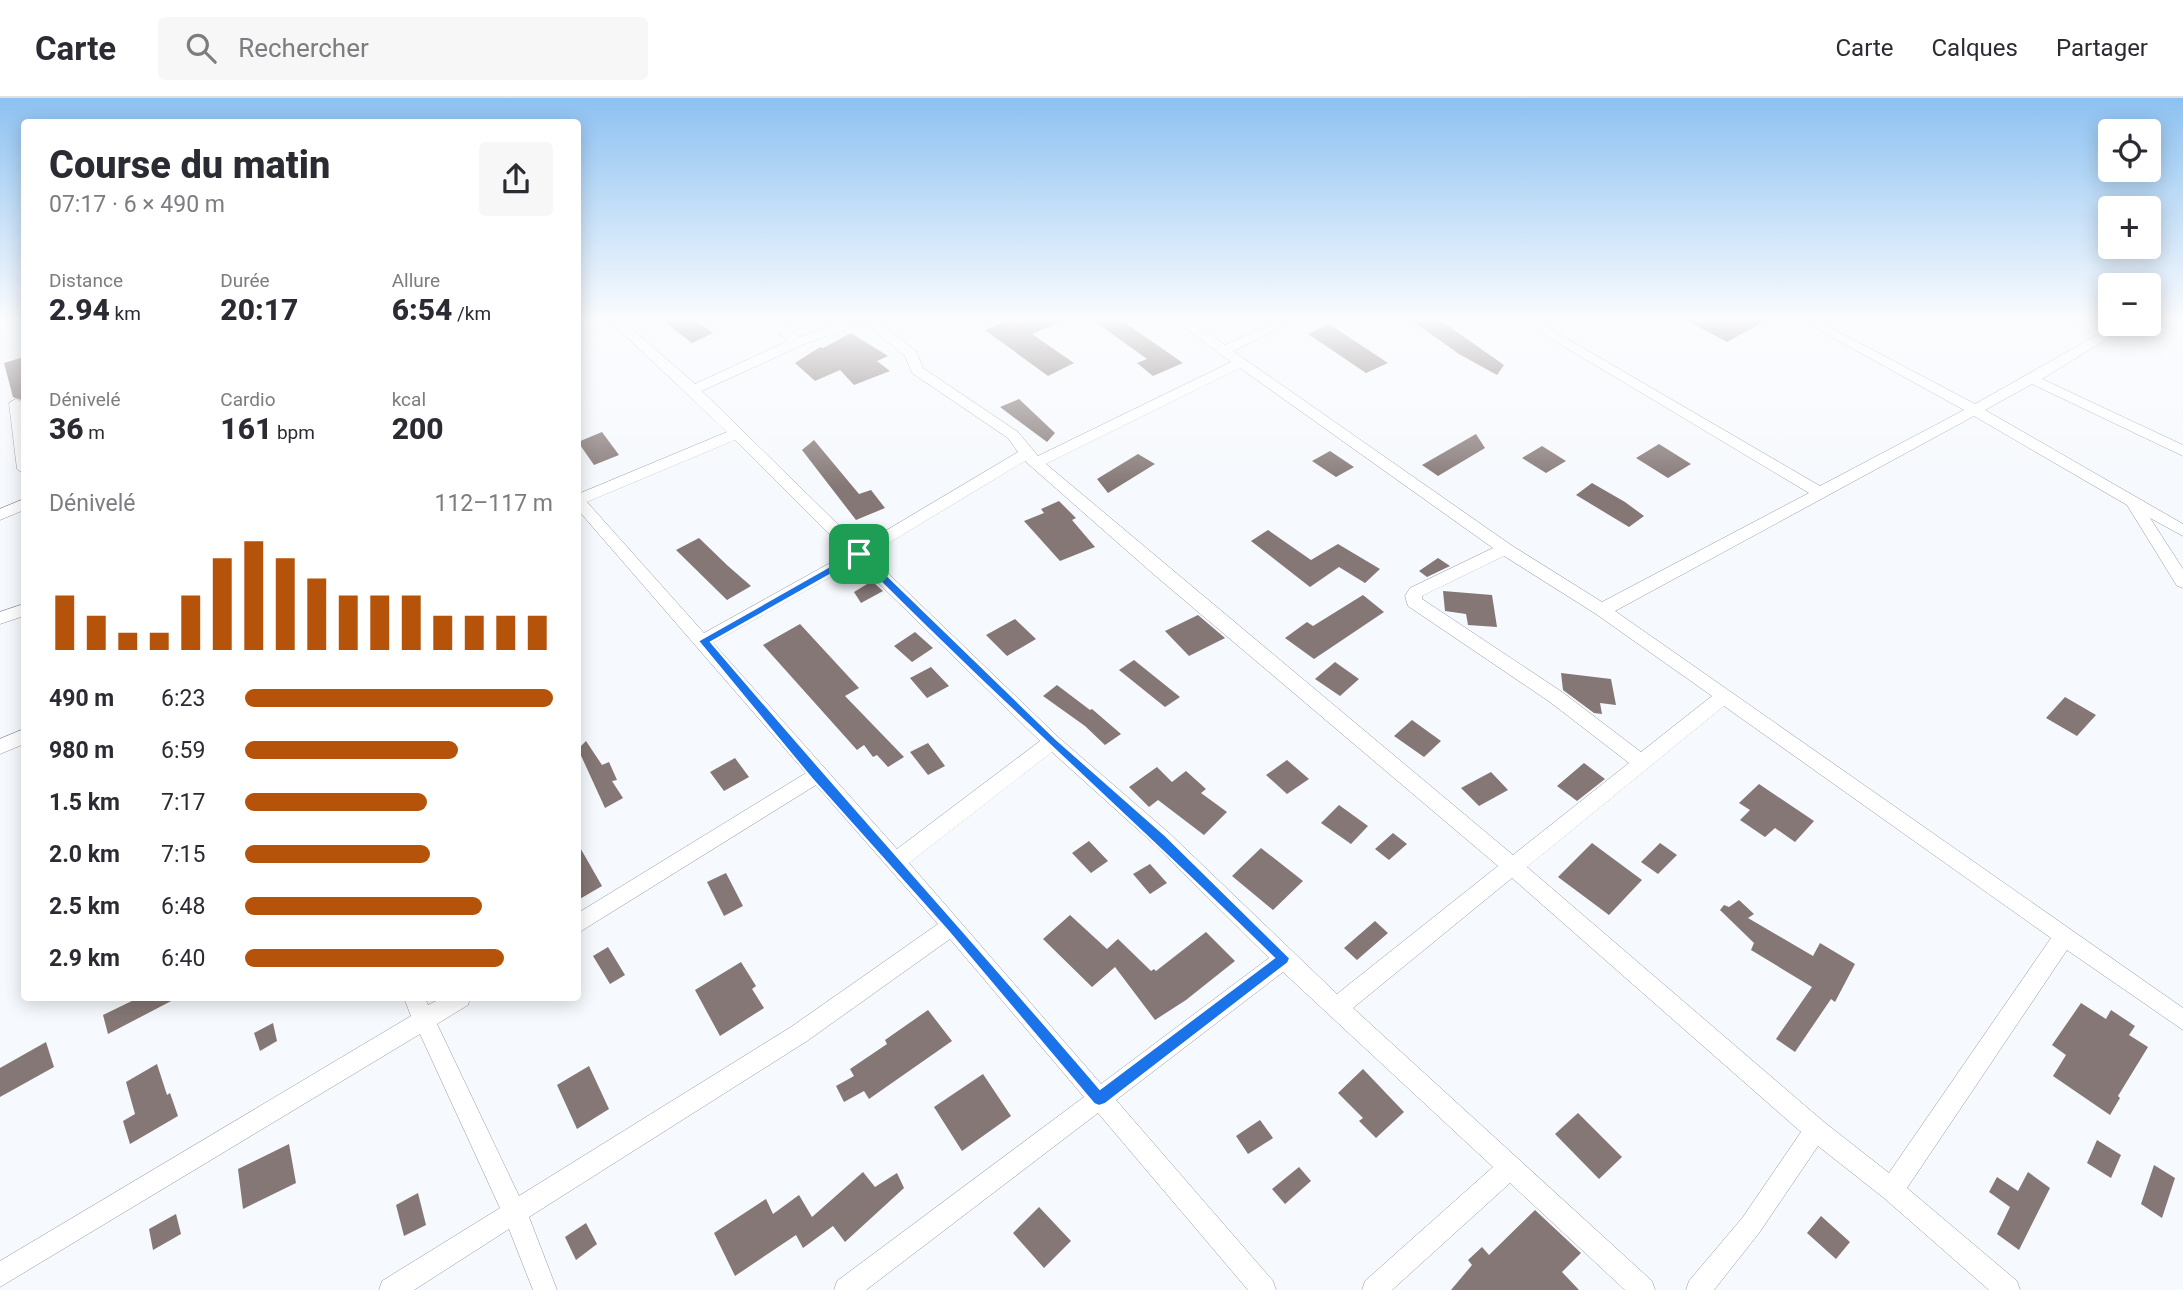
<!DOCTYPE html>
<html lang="fr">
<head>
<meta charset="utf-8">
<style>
  body { margin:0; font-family:Roboto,sans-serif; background:#f7f7f7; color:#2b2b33; height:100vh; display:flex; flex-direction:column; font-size:26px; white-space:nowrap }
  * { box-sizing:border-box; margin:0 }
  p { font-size:23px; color:#7c7c81 }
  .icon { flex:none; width:38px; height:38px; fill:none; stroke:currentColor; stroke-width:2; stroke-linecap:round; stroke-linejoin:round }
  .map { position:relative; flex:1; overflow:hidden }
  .drawer { position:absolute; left:21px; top:21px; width:560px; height:882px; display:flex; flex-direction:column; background:#fff; border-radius:7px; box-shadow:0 4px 18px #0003 }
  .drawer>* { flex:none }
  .fabs { position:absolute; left:2098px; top:21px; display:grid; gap:14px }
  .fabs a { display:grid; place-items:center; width:63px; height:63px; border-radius:7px; background:#fff; box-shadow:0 4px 18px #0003; font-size:35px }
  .pin { position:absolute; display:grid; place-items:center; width:60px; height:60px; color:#fff; margin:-30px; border-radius:14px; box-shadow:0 4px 10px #0006 }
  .round { display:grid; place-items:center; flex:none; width:74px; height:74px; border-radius:7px; background:#f7f7f7 }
  .headline { display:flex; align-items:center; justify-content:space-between; height:119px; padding:0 28px }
  h1 { font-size:38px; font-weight:800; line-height:52px }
  .figures { display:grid; grid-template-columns:repeat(3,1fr); gap:10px; height:119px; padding:7px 28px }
  .figures div { display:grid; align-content:center }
  .figures b { font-size:30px; font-weight:800 }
  .figures small { font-size:19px; font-weight:400 }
  .figures p { font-size:19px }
  .chart { height:196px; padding:14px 28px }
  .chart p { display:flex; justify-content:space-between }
  .chart svg { width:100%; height:126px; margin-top:7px; stroke:#b45309; stroke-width:6 }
  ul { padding:0 28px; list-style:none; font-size:23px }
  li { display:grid; grid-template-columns:112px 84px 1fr; align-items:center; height:52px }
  li i { height:18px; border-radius:9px; background:#b45309 }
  header { display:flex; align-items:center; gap:42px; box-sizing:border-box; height:98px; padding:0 35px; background:#fff; border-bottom:2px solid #e1e1e2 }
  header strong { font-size:33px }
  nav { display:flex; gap:38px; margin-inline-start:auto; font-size:24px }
  .search { width:490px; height:63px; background:#f7f7f7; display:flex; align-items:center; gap:18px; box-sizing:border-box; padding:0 24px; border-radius:7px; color:#7c7c81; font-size:26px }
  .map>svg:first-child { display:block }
</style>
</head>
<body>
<header>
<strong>Carte</strong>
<div class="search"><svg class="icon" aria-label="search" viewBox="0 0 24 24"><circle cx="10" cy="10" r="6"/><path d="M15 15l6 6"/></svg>Rechercher</div>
<nav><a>Carte</a><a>Calques</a><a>Partager</a></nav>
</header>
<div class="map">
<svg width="2183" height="1192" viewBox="0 0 2183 1192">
  <rect width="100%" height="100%" fill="#f6f9fd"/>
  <path fill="#847775" d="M 662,222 L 695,222 L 713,235 L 692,245 Z
    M 1009,222 L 1064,222 L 1032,236 L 1074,265 L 1048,278 L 985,232 Z
    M 1093,222 L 1121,222 L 1183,265 L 1153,278 L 1137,265 L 1147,261 Z
    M 1411,222 L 1440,222 L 1504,267 L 1497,277 L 1459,256 Z
    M 1686,222 L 1767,222 L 1727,244 Z
    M 1329,226 L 1388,265 L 1366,275 L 1308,236 Z
    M 851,235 L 888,258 L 877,263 L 890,273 L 854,287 L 840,272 L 815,283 L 795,265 L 820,249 L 823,250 Z
    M 24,259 L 24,303 L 13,299 L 4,265 Z
    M 1019,301 L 1055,335 L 1047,344 L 1000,309 Z
    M 602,334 L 619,357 L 594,367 L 578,344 Z
    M 1476,336 L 1485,350 L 1438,378 L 1422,367 Z
    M 814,342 L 859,396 L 871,392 L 885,410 L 856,422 L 802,352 Z
    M 1659,346 L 1691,366 L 1668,380 L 1636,360 Z
    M 1542,348 L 1566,363 L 1546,375 L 1522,360 Z
    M 1330,353 L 1354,369 L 1336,379 L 1312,363 Z
    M 1138,356 L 1155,366 L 1108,395 L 1097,381 Z
    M 1592,385 L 1625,404 L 1644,418 L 1629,429 L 1576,397 Z
    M 1059,403 L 1076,420 L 1072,422 L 1095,449 L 1060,463 L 1024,423 L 1044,415 L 1041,411 Z
    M 1268,432 L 1311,462 L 1338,446 L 1380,471 L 1365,485 L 1339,469 L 1310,489 L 1251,443 Z
    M 699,440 L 728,468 L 751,488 L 727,502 L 676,452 Z
    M 1438,460 L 1450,468 L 1427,479 L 1419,473 Z
    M 872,483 L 883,493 L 861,505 L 854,494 Z
    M 1443,493 L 1492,497 L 1497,529 L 1468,527 L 1466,516 L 1445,513 Z
    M 1363,497 L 1384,514 L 1314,561 L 1285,540 L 1307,524 L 1313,528 Z
    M 1198,517 L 1225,540 L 1189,558 L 1165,533 Z
    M 1015,521 L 1036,541 L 1007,558 L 986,537 Z
    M 800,526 L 859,590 L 845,598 L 904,659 L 888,669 L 877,657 L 873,659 L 864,647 L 857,652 L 763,547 Z
    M 915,534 L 933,550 L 912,564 L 894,548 Z
    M 1134,562 L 1180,599 L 1165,609 L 1119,572 Z
    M 1335,564 L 1359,581 L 1340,598 L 1315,581 Z
    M 931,569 L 949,588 L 927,600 L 910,580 Z
    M 1561,575 L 1611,581 L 1616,607 L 1600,605 L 1602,616 L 1594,615 L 1563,592 Z
    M 1057,587 L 1090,612 L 1092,611 L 1121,636 L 1105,647 L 1085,628 L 1043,598 Z
    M 2065,599 L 2096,617 L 2077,638 L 2046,620 Z
    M 1412,622 L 1441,643 L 1424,659 L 1394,638 Z
    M 586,643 L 602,667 L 609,664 L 617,682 L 612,683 L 623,700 L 605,710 L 578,651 Z
    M 928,645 L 945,668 L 928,677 L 910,654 Z
    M 735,660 L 749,679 L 724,693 L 710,674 Z
    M 1287,662 L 1309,681 L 1287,696 L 1266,677 Z
    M 1584,665 L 1605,681 L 1577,703 L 1557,688 Z
    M 1157,669 L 1172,684 L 1186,673 L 1206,691 L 1201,695 L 1227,714 L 1204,737 L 1158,702 L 1149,709 L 1129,689 Z
    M 1491,674 L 1508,692 L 1479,708 L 1461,690 Z
    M 1759,686 L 1814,723 L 1795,744 L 1775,730 L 1765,739 L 1740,722 L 1750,712 L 1739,705 Z
    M 1339,707 L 1368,728 L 1351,746 L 1321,725 Z
    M 1393,735 L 1407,746 L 1389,762 L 1375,751 Z
    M 1089,743 L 1108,763 L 1091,775 L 1072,755 Z
    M 1592,745 L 1642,782 L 1609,817 L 1558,779 Z
    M 1660,745 L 1677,757 L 1658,776 L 1641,764 Z
    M 578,746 L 602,788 L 578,802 Z
    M 1261,750 L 1303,783 L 1273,812 L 1232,778 Z
    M 1150,766 L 1167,785 L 1150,796 L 1133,776 Z
    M 726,775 L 743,808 L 724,818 L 707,784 Z
    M 1739,802 L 1754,816 L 1748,820 L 1813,858 L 1820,845 L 1855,866 L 1835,904 L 1831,901 L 1795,954 L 1776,941 L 1812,889 L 1751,852 L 1754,845 L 1720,812 L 1724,807 L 1729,809 Z
    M 1070,817 L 1107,851 L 1118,841 L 1151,873 L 1154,871 L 1156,873 L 1206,834 L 1235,863 L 1186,902 L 1155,922 L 1115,869 L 1092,889 L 1043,841 Z
    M 1375,823 L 1388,835 L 1357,862 L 1344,850 Z
    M 608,849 L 625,877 L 610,886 L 593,858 Z
    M 741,864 L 756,888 L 752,891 L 764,910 L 720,938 L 695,892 Z
    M 138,900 L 177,900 L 108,936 L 103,917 Z
    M 2081,905 L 2106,921 L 2111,912 L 2135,928 L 2129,937 L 2148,949 L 2118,998 L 2120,1000 L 2110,1017 L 2053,978 L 2066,957 L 2052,947 Z
    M 928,912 L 952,943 L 869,1001 L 864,993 L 844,1004 L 836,988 L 854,978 L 850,971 L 887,946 L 885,942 Z
    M 273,925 L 277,943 L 260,953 L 254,935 Z
    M 46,944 L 54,969 L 0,999 L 0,970 Z
    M 157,966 L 167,997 L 170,995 L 178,1018 L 130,1046 L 123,1023 L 135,1016 L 126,984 Z
    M 589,968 L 609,1011 L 577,1031 L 557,987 Z
    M 1363,971 L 1404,1014 L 1376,1040 L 1359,1023 L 1363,1020 L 1338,995 Z
    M 983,976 L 1011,1018 L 962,1053 L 934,1009 Z
    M 1578,1015 L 1622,1059 L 1599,1081 L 1555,1036 Z
    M 1260,1022 L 1273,1040 L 1248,1056 L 1236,1038 Z
    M 2097,1042 L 2121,1057 L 2111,1080 L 2087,1065 Z
    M 289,1046 L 296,1085 L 243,1111 L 238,1071 Z
    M 2154,1067 L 2175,1080 L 2162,1120 L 2141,1106 Z
    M 1299,1069 L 1311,1083 L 1285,1106 L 1272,1091 Z
    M 863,1074 L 875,1089 L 897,1075 L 904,1090 L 845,1144 L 833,1128 L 803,1150 L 796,1137 L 735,1178 L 714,1135 L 766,1101 L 773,1116 L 799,1097 L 812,1119 Z
    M 2028,1074 L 2050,1090 L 2019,1152 L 1997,1136 L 2010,1109 L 1989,1094 L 1997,1079 L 2018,1093 Z
    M 418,1095 L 426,1127 L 404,1138 L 396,1107 Z
    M 1039,1109 L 1071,1143 L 1044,1170 L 1013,1135 Z
    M 1535,1112 L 1581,1155 L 1562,1174 L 1579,1192 L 1451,1192 L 1472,1167 L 1468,1162 L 1482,1149 L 1489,1157 Z
    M 176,1116 L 181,1136 L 153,1152 L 149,1131 Z
    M 1821,1118 L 1850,1144 L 1836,1161 L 1807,1135 Z
    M 586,1125 L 597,1146 L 576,1162 L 565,1139 Z"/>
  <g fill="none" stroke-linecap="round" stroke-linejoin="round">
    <g stroke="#9398a2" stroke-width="1">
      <path id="minor" d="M 0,222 L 20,222 L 0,230 Z
        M 609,222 L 622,222 L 695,286 L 788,243 L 765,222 L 778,222 L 799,239 L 847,222 L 876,222 L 916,253 L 923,270 L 1018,334 L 1038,358 L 1231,264 L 1175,222 L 1189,222 L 1225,247 L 1281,222 L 1297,222 L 1233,253 L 1511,447 L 1602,504 L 1809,395 L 1520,222 L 1535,222 L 1820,388 L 1964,312 L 1801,222 L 1816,222 L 1975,306 L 2097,237 L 2066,222 L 2082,222 L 2106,232 L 2116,226 L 2131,226 L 2042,281 L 2183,347 L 2183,358 L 2032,286 L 1985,312 L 2183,426 L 2183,438 L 2150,420 L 2183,471 L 2183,490 L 2177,488 L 2127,407 L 1974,318 L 1615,513 L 2183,910 L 2183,932 L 2067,852 L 1907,1090 L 2017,1183 L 2020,1192 L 1989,1192 L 1884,1100 L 1818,1048 L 1759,1135 L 1714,1192 L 1686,1192 L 1689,1183 L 1743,1119 L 1801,1034 L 1512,780 L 1353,910 L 1652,1183 L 1655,1192 L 1625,1192 L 1510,1085 L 1392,1192 L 1362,1192 L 1365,1183 L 1493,1069 L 1283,874 L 1116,1002 L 1273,1183 L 1276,1192 L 1248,1192 L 1098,1015 L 866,1192 L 834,1192 L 837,1183 L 1084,999 L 950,841 L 807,943 L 529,1119 L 557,1192 L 533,1192 L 509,1131 L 414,1192 L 379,1192 L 382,1183 L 500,1110 L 420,936 L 0,1189 L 0,1163 L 411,918 L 404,900 L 425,900 L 428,907 L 442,900 L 470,900 L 468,907 L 437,926 L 519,1098 L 791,929 L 938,826 L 816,687 L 578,835 L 578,815 L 806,675 L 578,412 L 578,396 L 727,334 ZM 859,226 L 867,227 L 905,258 L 912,275 L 1008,340 L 1018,354 L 860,448 L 702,293 L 802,247 ZM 1240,270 L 1493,450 L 1410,490 L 1405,498 L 1408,508 L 1550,604 L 1629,665 L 1513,757 L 1046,366 ZM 735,342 L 848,455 L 704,535 L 587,404 ZM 1025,363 L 1151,474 L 1498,768 L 1337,896 L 1169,735 L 1058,639 L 869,457 ZM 1504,458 L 1596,516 L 1712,598 L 1641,654 L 1562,594 L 1422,501 L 1422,498 ZM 857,464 L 1040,643 L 897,751 L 713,545 ZM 1724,608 L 2051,840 L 1889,1075 L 1824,1024 L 1527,769 ZM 1052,654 L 1155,747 L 1269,860 L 1101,986 L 909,765 Z
        M 978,222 L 992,222 L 993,224 L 987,228 Z
        M 2175,222 L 2183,222 L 2183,226 L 2176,225 Z
        M 16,301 L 23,305 L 24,376 L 17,371 L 9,305 Z
        M 24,401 L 24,412 L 0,422 L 0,411 Z
        M 24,506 L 24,518 L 0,526 L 0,514 Z
        M 24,631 L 24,646 L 0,656 L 0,641 Z"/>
    </g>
    <use href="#minor" fill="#fff" fill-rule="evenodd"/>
  </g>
  <linearGradient id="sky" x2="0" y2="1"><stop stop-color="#8cc1f1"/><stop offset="0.57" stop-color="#fbfcfe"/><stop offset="1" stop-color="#fbfcfe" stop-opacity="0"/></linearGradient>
  <rect width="2183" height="389" fill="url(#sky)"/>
  <path fill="#1a73e8" stroke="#fff" stroke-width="2" fill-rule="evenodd" d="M 855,454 L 863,454 L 1056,641 L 1166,738 L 1290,860 L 1288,865 L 1105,1006 L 1099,1008 L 1094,1006 L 947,832 L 812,681 L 698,543 ZM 858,461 C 993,598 1137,725 1274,860 L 1100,991 C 972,841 839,695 711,544 Z"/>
</svg>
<div class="fabs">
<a><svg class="icon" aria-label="locate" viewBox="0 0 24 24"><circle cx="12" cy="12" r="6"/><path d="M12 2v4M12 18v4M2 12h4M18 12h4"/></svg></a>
<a>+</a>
<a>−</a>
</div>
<div class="pin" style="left:859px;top:456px;background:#1e9e55"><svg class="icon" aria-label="arrive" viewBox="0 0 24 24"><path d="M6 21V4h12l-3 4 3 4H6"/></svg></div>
<section class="drawer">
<div class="headline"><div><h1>Course du matin</h1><p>07:17 · 6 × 490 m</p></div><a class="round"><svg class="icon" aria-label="share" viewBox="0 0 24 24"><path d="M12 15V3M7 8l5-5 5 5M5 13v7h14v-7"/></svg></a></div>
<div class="figures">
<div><p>Distance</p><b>2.94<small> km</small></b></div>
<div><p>Durée</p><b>20:17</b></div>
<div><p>Allure</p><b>6:54<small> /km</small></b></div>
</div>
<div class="figures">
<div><p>Dénivelé</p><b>36<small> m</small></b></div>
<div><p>Cardio</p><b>161<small> bpm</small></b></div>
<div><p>kcal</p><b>200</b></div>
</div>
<div class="chart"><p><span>Dénivelé</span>112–117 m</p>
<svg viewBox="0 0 160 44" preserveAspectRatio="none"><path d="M5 44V25M15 44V32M25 44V38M35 44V38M45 44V25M55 44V12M65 44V6M75 44V12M85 44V19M95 44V25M105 44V25M115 44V25M125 44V32M135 44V32M145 44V32M155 44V32"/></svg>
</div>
<ul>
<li><b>490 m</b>6:23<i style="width:100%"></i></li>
<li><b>980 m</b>6:59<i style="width:69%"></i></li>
<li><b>1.5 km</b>7:17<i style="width:59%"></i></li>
<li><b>2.0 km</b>7:15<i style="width:60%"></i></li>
<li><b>2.5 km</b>6:48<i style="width:77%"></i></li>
<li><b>2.9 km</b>6:40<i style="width:84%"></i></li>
</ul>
</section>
</div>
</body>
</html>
